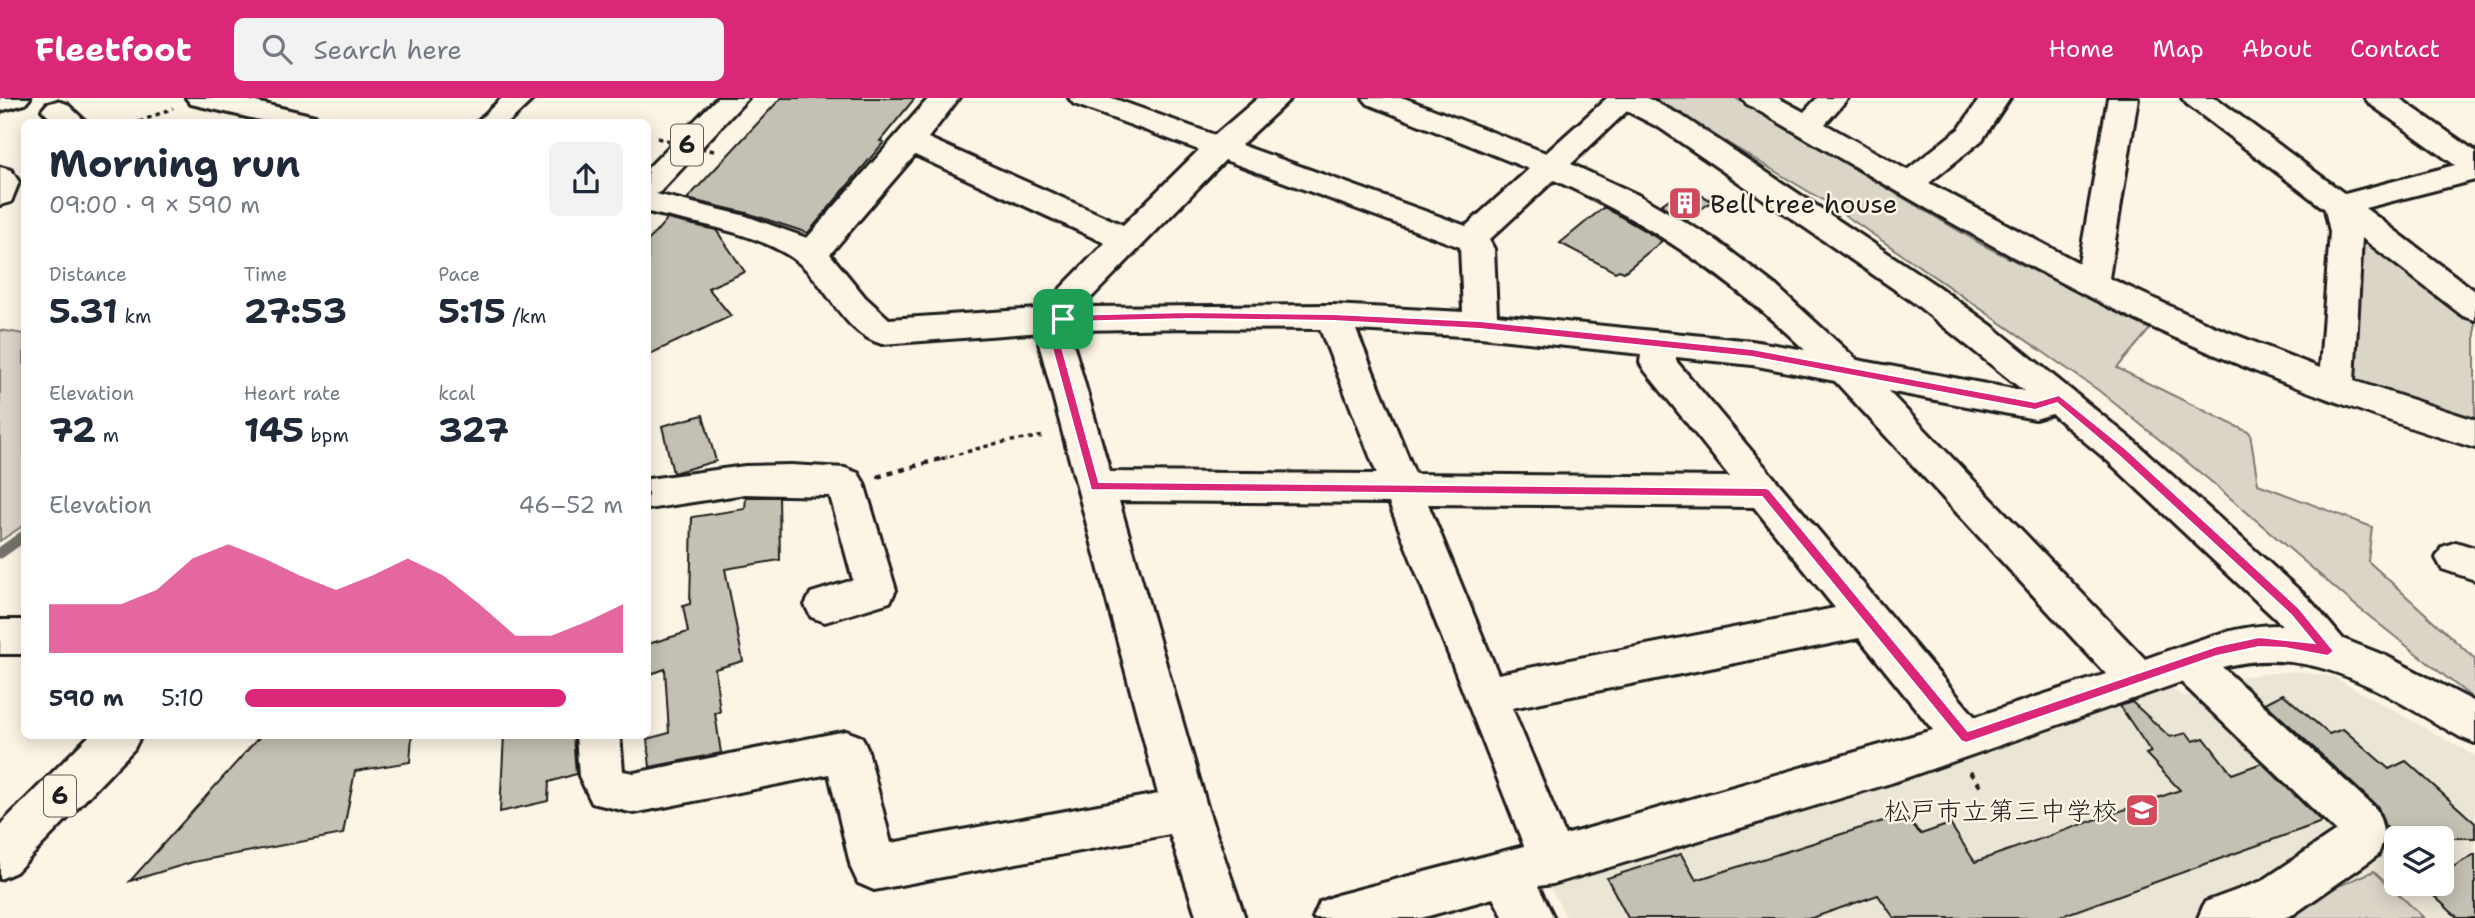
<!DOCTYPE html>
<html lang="en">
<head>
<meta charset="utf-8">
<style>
  body { margin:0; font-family:"Shantell Sans","Klee One",sans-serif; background:#f2f2f3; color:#1f2937; height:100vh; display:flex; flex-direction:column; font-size:26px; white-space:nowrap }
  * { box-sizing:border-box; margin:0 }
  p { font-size:23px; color:#747a83 }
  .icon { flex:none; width:38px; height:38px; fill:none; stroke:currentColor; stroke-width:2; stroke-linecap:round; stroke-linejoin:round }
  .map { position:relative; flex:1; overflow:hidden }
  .panel { position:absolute; left:21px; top:21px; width:630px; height:620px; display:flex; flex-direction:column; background:#fff; border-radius:10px; box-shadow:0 4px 18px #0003 }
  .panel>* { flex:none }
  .fabs { position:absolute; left:2384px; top:728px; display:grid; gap:14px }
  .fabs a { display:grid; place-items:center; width:70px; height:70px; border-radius:10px; background:#fff; box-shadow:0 4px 18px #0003; font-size:35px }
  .pin { position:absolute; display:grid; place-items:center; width:60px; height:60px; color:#fff; margin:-30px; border-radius:14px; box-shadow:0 4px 10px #0006 }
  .round { display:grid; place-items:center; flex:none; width:74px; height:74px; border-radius:10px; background:#f2f2f3 }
  .head { display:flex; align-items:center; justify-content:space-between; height:119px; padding:0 28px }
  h1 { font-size:38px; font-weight:700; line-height:52px }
  .stats { display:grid; grid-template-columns:repeat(3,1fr); gap:10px; height:119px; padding:7px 28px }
  .stats div { display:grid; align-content:center }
  .stats b { font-size:35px; font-weight:700 }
  .stats small { font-size:19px; font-weight:400 }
  .stats p { font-size:19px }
  .chart { height:196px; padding:14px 28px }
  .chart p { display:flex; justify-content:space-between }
  .chart svg { width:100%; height:126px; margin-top:7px; fill:#db2777; opacity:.7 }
  ul { padding:0 28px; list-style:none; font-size:23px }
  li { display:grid; grid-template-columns:112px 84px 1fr; align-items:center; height:52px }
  li i { height:18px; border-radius:9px; background:#db2777 }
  header { display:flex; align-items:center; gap:42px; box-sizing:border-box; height:98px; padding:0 35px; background:#db2777; color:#fff }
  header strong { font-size:33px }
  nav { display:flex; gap:38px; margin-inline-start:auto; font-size:24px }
  .search { width:490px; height:63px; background:#f2f2f3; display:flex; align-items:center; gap:18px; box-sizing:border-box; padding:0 24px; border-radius:10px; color:#747a83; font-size:26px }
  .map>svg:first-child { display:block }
</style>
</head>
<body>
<header>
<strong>Fleetfoot</strong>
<div class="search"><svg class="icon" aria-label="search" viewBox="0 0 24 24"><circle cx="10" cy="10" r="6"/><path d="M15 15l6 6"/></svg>Search here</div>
<nav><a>Home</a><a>Map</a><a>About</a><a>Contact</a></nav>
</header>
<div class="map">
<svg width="2475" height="820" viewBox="0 0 2475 820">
  <rect width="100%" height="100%" fill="#fcf5e5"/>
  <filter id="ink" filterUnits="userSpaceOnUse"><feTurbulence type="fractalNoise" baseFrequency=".0143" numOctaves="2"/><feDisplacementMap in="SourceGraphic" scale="14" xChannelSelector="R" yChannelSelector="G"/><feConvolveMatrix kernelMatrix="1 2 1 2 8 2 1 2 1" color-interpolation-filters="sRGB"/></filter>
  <g filter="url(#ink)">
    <path fill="#ebe5d6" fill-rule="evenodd" d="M 2294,573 L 2334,579 L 2475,658 L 2475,820 L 1567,820 L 1550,790 L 1903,684 L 2166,588 L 2185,599 L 2245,578 ZM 2396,740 L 2441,740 L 2441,786 L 2396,786 Z"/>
    <path fill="#dbd5c8" stroke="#7c7872" stroke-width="2" d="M 1653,0 L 1735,0 L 1983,147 L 2150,231 L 2117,270 L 2250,335 L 2258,386 L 2372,429 L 2368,463 L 2475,561 L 2475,602 L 2355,507 L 2208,381 L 2098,292 L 1826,104 Z
      M 2373,141 L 2475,219 L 2475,326 L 2367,290 L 2353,282 L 2361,144 Z
      M 0,232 L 24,236 L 24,427 L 0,443 Z
      M 2374,773 L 2424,820 L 2264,820 Z"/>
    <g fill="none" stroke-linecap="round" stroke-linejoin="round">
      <path stroke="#75726c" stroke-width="11" d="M 0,455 L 24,438"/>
    </g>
    <path fill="#c4c0b3" stroke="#1c1c1c" stroke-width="2" d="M 781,0 L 915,0 L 880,43 L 884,44 L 808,135 L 747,115 L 687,101 Z
      M 1686,89 L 1712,103 L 1687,122 L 1661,107 Z
      M 1604,109 L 1662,143 L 1624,174 L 1619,172 L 1615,174 L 1560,145 Z
      M 667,121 L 716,132 L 745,174 L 708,190 L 731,218 L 648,257 L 648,143 Z
      M 703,317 L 716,363 L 673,375 L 662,328 Z
      M 746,399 L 779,399 L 780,462 L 725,471 L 743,563 L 715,571 L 720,614 L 715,615 L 721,655 L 650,669 L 647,641 L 669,635 L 665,571 L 648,577 L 648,546 L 688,534 L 683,508 L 690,506 L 692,419 L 745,411 Z
      M 2283,596 L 2329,636 L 2343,631 L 2389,671 L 2406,663 L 2475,725 L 2475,740 L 2398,740 L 2385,728 L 2378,709 L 2265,605 Z
      M 2132,604 L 2170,639 L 2187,635 L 2193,643 L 2204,640 L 2232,676 L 2262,665 L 2322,724 L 2056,820 L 1894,820 L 1878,797 L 1812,820 L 1628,820 L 1607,780 L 1681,756 L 1696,782 L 1902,717 L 1921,736 L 1950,726 L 1975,764 L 2180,692 L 2146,656 L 2151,654 L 2120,608 Z
      M 261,637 L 412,637 L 410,664 L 355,673 L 343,736 L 193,764 L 130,783 Z
      M 504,637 L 573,637 L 576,676 L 549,684 L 548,703 L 500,714 Z
      M 2475,756 L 2475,820 L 2458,820 L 2422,787 L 2441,786 L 2441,776 Z"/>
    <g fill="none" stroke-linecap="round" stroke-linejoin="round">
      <g stroke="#1c1c1c" stroke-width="6">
        <path id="minor" d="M 0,0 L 30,0 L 25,6 L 0,13 Z
          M 186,0 L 239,0 L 315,18 L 319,24 L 268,24 L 191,6 Z
          M 502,0 L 534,0 L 509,24 L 477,24 Z
          M 929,0 L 959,0 L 928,40 L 1123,127 L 1199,52 L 1074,6 L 1069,0 L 1112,0 L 1215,37 L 1258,0 L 1291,0 L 1241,47 L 1466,128 L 1529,71 L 1368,6 L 1363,0 L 1404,0 L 1546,55 L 1607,0 L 1647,0 L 1682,18 L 1937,188 L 1992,228 L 2135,344 L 2309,501 L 2343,541 L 2386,558 L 2475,604 L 2475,645 L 2460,639 C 2382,595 2316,545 2222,569 L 2376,711 C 2384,729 2386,739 2378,757 L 2294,816 L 2283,820 L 2198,820 L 2205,804 L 2262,783 L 2336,733 L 2181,584 L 1891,685 L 1553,786 L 1538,788 L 1554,820 L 1504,820 L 1493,800 L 1421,820 L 1313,820 L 1320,804 L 1337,797 L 1524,748 L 1389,405 L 1119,403 L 1208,712 L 1245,820 L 1197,820 L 1170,736 L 874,792 L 858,785 L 851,770 L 829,676 L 634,715 L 592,705 L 579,678 L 576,637 L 620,637 L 623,673 L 634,675 L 846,633 L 862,639 L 868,653 L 891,745 L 1158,696 L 1039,245 L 1043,234 L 882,246 C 842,235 829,189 799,165 C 763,135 693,125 648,114 L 648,94 L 746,118 L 807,140 ZM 1627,13 L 1660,30 L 1913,204 L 2024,293 L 1857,262 L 1776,188 L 1716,142 L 1638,97 L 1571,66 ZM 915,57 L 1105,145 L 1061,190 L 1052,210 L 889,221 L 865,199 L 830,156 ZM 1225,62 L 1460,149 L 1463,214 L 1333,207 L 1086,209 L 1088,203 ZM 1554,82 C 1649,124 1730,180 1805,252 L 1752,243 L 1497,217 L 1494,151 L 1489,142 ZM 1190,230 L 1320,231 L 1377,376 L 1110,374 L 1073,245 L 1078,232 ZM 1356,232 L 1480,239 L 1641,256 L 1640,265 L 1646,274 L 1730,379 L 1415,376 ZM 1676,259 L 1752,267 L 1835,283 L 2106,576 L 1975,619 L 1676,263 ZM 1888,293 L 2035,321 L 2052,316 L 2109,364 L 2282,527 C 2234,526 2191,545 2145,561 ZM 1428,406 L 1754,409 L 1835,510 L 1498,576 ZM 1859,540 L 1933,632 L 1565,737 L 1512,610 Z
          M 1742,0 L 1778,0 L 1804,14 L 1817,0 L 1848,0 L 1825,26 L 1907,72 L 1960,30 L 1980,0 L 2010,0 L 1982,42 L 1929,85 L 2079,165 L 2108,0 L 2138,0 L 2109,180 L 2213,228 L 2320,270 L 2330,134 L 2325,111 L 2187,6 L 2182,0 L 2216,0 L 2345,96 L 2455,67 L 2370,6 L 2365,0 L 2399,0 L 2475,53 L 2475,82 L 2365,110 L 2475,193 L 2475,222 L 2463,218 L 2362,140 L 2354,283 L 2475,322 L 2475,350 C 2358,314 2243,272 2132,220 C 1999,156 1874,79 1747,6 Z
          M 57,3 L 67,6 L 86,24 L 54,24 L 42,12 L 47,6 Z
          M 0,69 L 11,72 L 19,84 L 11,104 L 0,107 Z
          M 791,367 L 845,370 L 858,375 L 864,385 L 896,492 L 890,504 L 825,524 L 811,519 L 805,507 L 811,495 L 853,482 L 830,398 L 745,396 L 648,411 L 648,381 L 745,368 Z
          M 2456,444 L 2475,450 L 2475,482 L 2442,471 L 2436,460 L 2442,449 Z
          M 0,522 L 24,522 L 24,556 L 0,556 Z"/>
      </g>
      <g stroke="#1c1c1c" stroke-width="6">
        <path id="highway" d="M 717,0 L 748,0 L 659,95 L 648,98 L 648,70 Z
          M 90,637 L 141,637 L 134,651 L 16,774 L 0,781 L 0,727 Z"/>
      </g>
      <path stroke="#1c1c1c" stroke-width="3.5" stroke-dasharray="4.5 4.5" stroke-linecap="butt" d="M 139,24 L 173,10
        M 941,361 L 998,345 L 1045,338"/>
      <path stroke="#1c1c1c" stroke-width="4.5" stroke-dasharray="6 6" stroke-linecap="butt" d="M 877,379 L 947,359
        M 1970,674 L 1981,689"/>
      <use href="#minor" fill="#fcf5e5" fill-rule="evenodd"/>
      <use href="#highway" fill="#fcf5e5" fill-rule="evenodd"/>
      <path stroke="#1c1c1c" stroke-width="3.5" stroke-dasharray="4.5 4.5" stroke-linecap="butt" d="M 657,40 L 714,53"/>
    </g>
  </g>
  <path fill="#db2777" stroke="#fff" stroke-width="2" fill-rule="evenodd" d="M 1189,214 L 1333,216 L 1480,223 L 1752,251 L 2035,304 L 2059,297 L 2126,351 L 2299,510 L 2334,553 L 2328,558 L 2285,550 L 2259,549 L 2217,558 L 1966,645 L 1961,643 L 1762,399 L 1091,392 L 1051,246 L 1058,221 L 1063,217 ZM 1189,221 L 1333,223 L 1480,231 L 1752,259 L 2035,312 L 2057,305 L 2118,357 L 2291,517 L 2314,545 L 2259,539 L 2217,548 L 1968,633 L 1769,391 L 1765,390 L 1099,384 L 1061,246 L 1067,224 Z"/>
  <defs>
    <g id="building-square" transform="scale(1.75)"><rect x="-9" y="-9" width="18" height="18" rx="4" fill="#d1495b" stroke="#fcf5e5"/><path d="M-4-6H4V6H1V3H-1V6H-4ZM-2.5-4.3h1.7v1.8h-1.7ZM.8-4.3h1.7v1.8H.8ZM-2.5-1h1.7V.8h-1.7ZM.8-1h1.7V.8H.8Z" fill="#fff"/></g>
    <g id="school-square" transform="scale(1.75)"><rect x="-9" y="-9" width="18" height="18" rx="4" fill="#d1495b" stroke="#fcf5e5"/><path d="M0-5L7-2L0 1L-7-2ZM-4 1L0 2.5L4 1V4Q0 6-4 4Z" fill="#fff"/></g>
  </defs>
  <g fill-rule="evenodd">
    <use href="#building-square" x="1685" y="105"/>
    <use href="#school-square" x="2142" y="712"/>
  </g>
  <g text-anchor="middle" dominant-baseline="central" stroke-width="5" stroke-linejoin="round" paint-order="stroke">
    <g fill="#fcf5e5" stroke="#5f5d58" stroke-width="2">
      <rect x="671" y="26.5" width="32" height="41" rx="5"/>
      <rect x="44" y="677.5" width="32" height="41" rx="5"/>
    </g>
    <g font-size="24" font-weight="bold" fill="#1c1c1c">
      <text x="687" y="47">6</text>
      <text x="60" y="698">6</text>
    </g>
    <g font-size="26" fill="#1c1c1c" stroke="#fcf5e5" text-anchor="start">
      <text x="1710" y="105">Bell tree house</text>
      <text x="2118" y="712" text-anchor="end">松戸市立第三中学校</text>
    </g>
  </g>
</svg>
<div class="fabs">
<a><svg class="icon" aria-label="layers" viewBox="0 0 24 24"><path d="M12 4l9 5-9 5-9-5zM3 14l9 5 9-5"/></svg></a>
</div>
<div class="pin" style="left:1063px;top:221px;background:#1e9e55"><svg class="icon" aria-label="arrive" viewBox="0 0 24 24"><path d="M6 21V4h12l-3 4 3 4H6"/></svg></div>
<section class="panel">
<div class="head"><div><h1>Morning run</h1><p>09:00 · 9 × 590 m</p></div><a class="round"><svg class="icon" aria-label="share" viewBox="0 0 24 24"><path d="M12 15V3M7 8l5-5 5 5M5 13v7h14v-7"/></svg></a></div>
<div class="stats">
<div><p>Distance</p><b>5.31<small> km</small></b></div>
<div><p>Time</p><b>27:53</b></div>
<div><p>Pace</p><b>5:15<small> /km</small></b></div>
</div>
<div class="stats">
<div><p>Elevation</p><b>72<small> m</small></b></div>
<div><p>Heart rate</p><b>145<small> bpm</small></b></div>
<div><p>kcal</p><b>327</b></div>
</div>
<div class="chart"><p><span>Elevation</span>46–52 m</p>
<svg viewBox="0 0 160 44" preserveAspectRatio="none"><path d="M0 44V27L10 27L20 27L30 22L40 11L50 6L60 11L70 17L80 22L90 17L100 11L110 17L120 27L130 38L140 38L150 33L160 27V44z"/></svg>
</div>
<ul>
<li><b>590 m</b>5:10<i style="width:85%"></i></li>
</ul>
</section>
</div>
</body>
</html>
